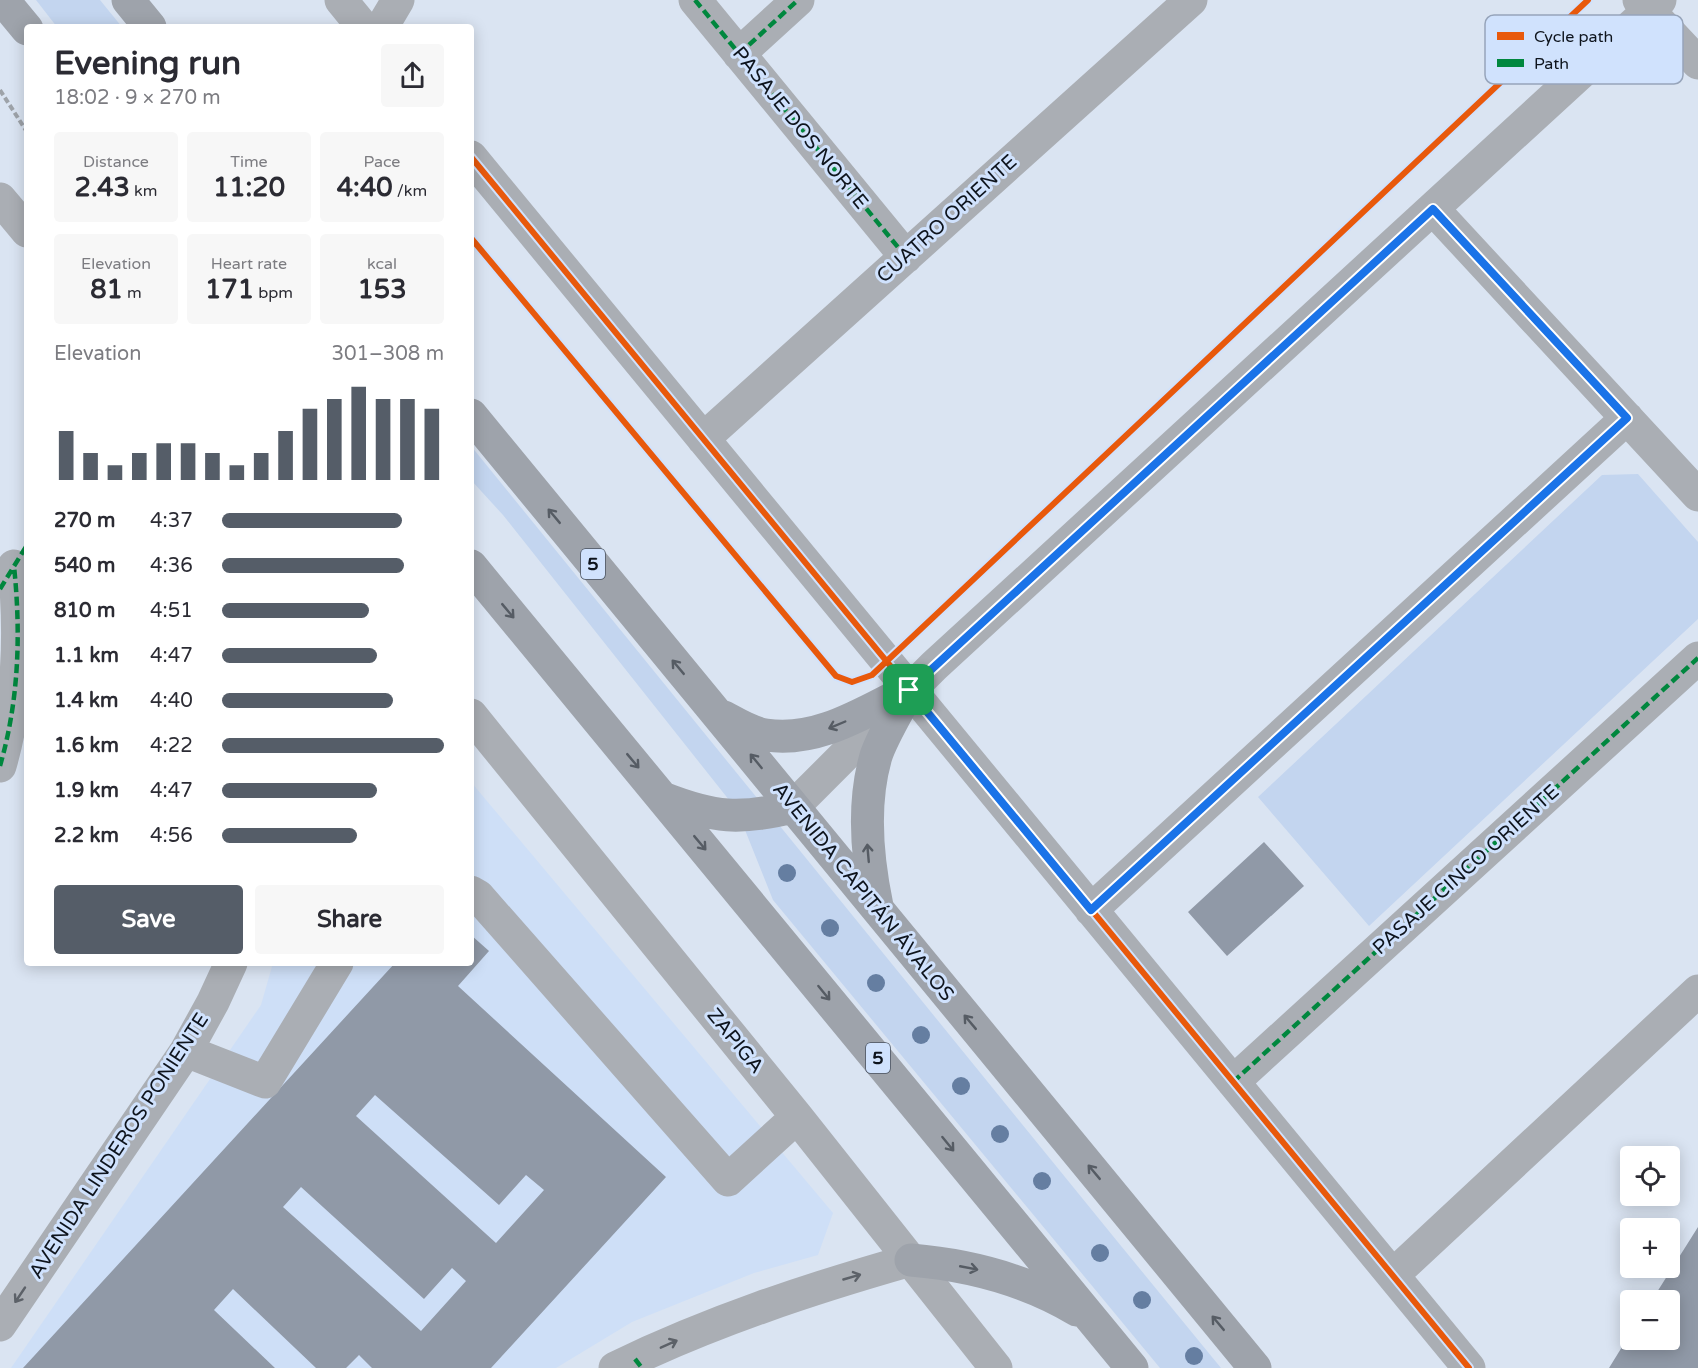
<!DOCTYPE html>
<html lang="en">
<head>
<meta charset="utf-8">
<style>
  body { margin:0; font-family:"Varela Round",sans-serif; background:#f7f7f7; color:#2b2b33; height:100vh; display:flex; flex-direction:column; font-size:22px; white-space:nowrap }
  * { box-sizing:border-box; margin:0 }
  p { font-size:20px; color:#7c7c81 }
  .icon { flex:none; width:33px; height:33px; fill:none; stroke:currentColor; stroke-width:2; stroke-linecap:round; stroke-linejoin:round }
  .map { position:relative; flex:1; overflow:hidden }
  .details { position:absolute; left:24px; top:24px; width:450px; height:942px; display:flex; flex-direction:column; background:#fff; border-radius:6px; box-shadow:0 3px 15px #0003 }
  .details>* { flex:none }
  .buttons { position:absolute; left:1620px; top:1146px; display:grid; gap:12px }
  .buttons a { display:grid; place-items:center; width:60px; height:60px; border-radius:6px; background:#fff; box-shadow:0 3px 15px #0003; font-size:30px }
  .pin { position:absolute; display:grid; place-items:center; width:51px; height:51px; color:#fff; margin:-26px; border-radius:12px; box-shadow:0 3px 9px #0006 }
  .round { display:grid; place-items:center; flex:none; width:63px; height:63px; border-radius:6px; background:#f7f7f7 }
  .summary { display:flex; align-items:center; justify-content:space-between; height:102px; padding:0 30px }
  h1 { font-size:33px; font-weight:700; line-height:45px }
  .stats { display:grid; grid-template-columns:repeat(3,1fr); gap:9px; height:102px; padding:6px 30px }
  .stats div { display:grid; align-content:center; border-radius:6px; background:#f7f7f7; text-align:center }
  .stats b { font-size:26px; font-weight:700 }
  .stats small { font-size:16px; font-weight:400 }
  .stats p { font-size:16px }
  .chart { height:168px; padding:12px 30px }
  .chart p { display:flex; justify-content:space-between }
  .chart svg { width:100%; height:108px; margin-top:6px; stroke:#555d68; stroke-width:6 }
  .cta { display:flex; gap:12px; margin-top:auto; padding:12px 30px }
  .cta a { flex:1; height:69px; border-radius:6px; background:#555d68; color:#fff; font-size:24px; font-weight:700; line-height:69px; text-align:center }
  .cta a+a { background:#f7f7f7; color:#2b2b33 }
  ul { padding:0 30px; list-style:none; font-size:20px }
  li { display:grid; grid-template-columns:96px 72px 1fr; align-items:center; height:45px }
  li i { height:15px; border-radius:8px; background:#555d68 }
  .map>svg:first-child { display:block }
</style>
</head>
<body>
<div class="map">
<svg width="1698" height="1368" viewBox="0 0 1698 1368">
  <rect width="100%" height="100%" fill="#dae4f2"/>
  <path fill="#cedff7" d="M 471,782 L 833,1213 L 818,1255 L 754,1273 L 632,1322 L 556,1368 L 11,1368 L 261,1005 L 273,963 L 471,963 Z"/>
  <path fill="#c3d5ef" d="M 36,0 L 100,0 L 122,27 L 57,27 Z
    M 471,446 L 1117,1241 L 1221,1368 L 1160,1368 L 773,900 L 737,810 L 503,515 L 471,480 Z
    M 1638,474 L 1698,542 L 1698,619 L 1369,926 L 1258,797 L 1602,475 Z"/>
  <path fill="#9099a7" fill-rule="evenodd" d="M 1264,842 L 1304,886 L 1227,956 L 1188,912 Z
    M 471,935 L 489,951 L 458,986 L 666,1177 L 491,1368 L 372,1368 L 359,1355 L 346,1368 L 316,1368 L 233,1289 L 214,1310 L 275,1368 L 23,1368 L 395,963 L 471,963 ZM 375,1095 L 499,1205 L 526,1175 L 544,1190 L 496,1243 L 356,1116 ZM 301,1187 L 424,1299 L 452,1268 L 466,1281 L 421,1331 L 283,1207 Z
    M 1698,1227 L 1698,1368 L 1609,1368 L 1630,1334 L 1630,1340 L 1670,1340 L 1670,1300 L 1652,1300 Z"/>
  <g fill="none" stroke-linecap="round" stroke-linejoin="round">
    <path stroke="#9ea3a9" stroke-width="4" stroke-dasharray="6 3" stroke-linecap="butt" d="M 0,90 L 27,132"/>
    <path stroke="#aaaeb4" stroke-width="33" d="M 341,0 L 363,27
      M 695,0 L 906,257
      M 1639,0 L 1698,63
      M 382,27 L 398,0
      M 739,54 L 798,0
      M 471,157 L 1469,1368
      M 0,199 L 27,231
      M 1433,209 L 1698,495
      M 703,439 L 1191,0
      M 471,715 L 797,1117 L 996,1368
      M 0,766 C 19,700 21,634 14,566
      M 793,807 L 934,666 L 1660,0
      M 471,892 L 478,896 L 728,1180 L 797,1117
      M 1091,910 L 1627,418
      M 186,1051 L 265,1082 L 337,963
      M 1233,1082 L 1698,658
      M 1393,1275 L 1698,991
      M 0,1325 L 186,1051 L 213,1002 L 231,963
      M 615,1368 C 710,1322 809,1289 911,1260"/>
    <path stroke="#9ea3ab" stroke-width="33" d="M 3,0 L 27,29
      M 128,0 L 150,27
      M 471,415 L 1255,1368
      M 471,566 L 1132,1368
      M 724,717 C 737,724 751,733 766,735 C 818,743 864,712 909,690
      M 663,798 C 714,818 740,820 793,807
      M 877,906 C 867,858 862,804 876,756 C 883,735 899,710 909,690
      M 911,1260 C 970,1265 1025,1279 1077,1310"/>
    <path stroke="#00873e" stroke-width="4.5" stroke-dasharray="9 4.5" stroke-linecap="butt" d="M 695,0 L 906,257
      M 739,54 L 798,0
      M 0,589 L 27,545
      M 0,766 C 19,700 21,634 14,566
      M 1091,910 L 1627,418
      M 1233,1082 L 1698,658
      M 635,1359 L 642,1368"/>
    <g stroke="#d0e2fd" stroke-width="10">
      <path id="cycleway" d="M 471,157 L 1469,1368
        M 471,238 L 836,676 L 852,682 L 872,675 L 1588,0"/>
    </g>
    <use href="#cycleway" stroke="#e8590c" stroke-width="6"/>
  </g>
  <g fill="#657ea1">
    <circle cx="787" cy="873" r="9"/>
    <circle cx="830" cy="928" r="9"/>
    <circle cx="876" cy="983" r="9"/>
    <circle cx="921" cy="1035" r="9"/>
    <circle cx="961" cy="1086" r="9"/>
    <circle cx="1000" cy="1134" r="9"/>
    <circle cx="1042" cy="1181" r="9"/>
    <circle cx="1100" cy="1253" r="9"/>
    <circle cx="1142" cy="1300" r="9"/>
    <circle cx="1194" cy="1356" r="9"/>
  </g>
  <defs><path id="oneway-shaft" d="M-6 0H5M1.5-3L5.5 0L1.5 3" fill="none" stroke-width="1.6" stroke-linecap="round" stroke-linejoin="round" transform="scale(1.5)"/></defs>
  <g stroke="#565c64">
    <use href="#oneway-shaft" transform="translate(554 516) rotate(-130)"/>
    <use href="#oneway-shaft" transform="translate(508 611) rotate(50)"/>
    <use href="#oneway-shaft" transform="translate(678 667) rotate(-130)"/>
    <use href="#oneway-shaft" transform="translate(837 725) rotate(157)"/>
    <use href="#oneway-shaft" transform="translate(633 761) rotate(50)"/>
    <use href="#oneway-shaft" transform="translate(756 761) rotate(-129)"/>
    <use href="#oneway-shaft" transform="translate(700 843) rotate(50)"/>
    <use href="#oneway-shaft" transform="translate(868 853) rotate(-95)"/>
    <use href="#oneway-shaft" transform="translate(824 993) rotate(51)"/>
    <use href="#oneway-shaft" transform="translate(970 1022) rotate(-130)"/>
    <use href="#oneway-shaft" transform="translate(948 1144) rotate(51)"/>
    <use href="#oneway-shaft" transform="translate(1094 1172) rotate(-130)"/>
    <use href="#oneway-shaft" transform="translate(969 1268) rotate(11)"/>
    <use href="#oneway-shaft" transform="translate(1218 1323) rotate(-130)"/>
  </g>
  <g stroke="#5c6168">
    <use href="#oneway-shaft" transform="translate(852 1277) rotate(-16)"/>
    <use href="#oneway-shaft" transform="translate(20 1295) rotate(124)"/>
    <use href="#oneway-shaft" transform="translate(669 1344) rotate(-24)"/>
  </g>
  <g fill="none" stroke-linecap="round" stroke-linejoin="round">
    <g stroke="#fff" stroke-width="12">
      <path id="route" d="M 1433,209 L 1627,418 L 1091,910 L 909,690 Z"/>
    </g>
    <use href="#route" stroke="#1a73e8" stroke-width="8"/>
  </g>
  <g text-anchor="middle" dominant-baseline="central" stroke-width="6" stroke-linejoin="round" paint-order="stroke">
    <g fill="#d0e2fd" stroke="#485260" stroke-width="1.5">
      <rect x="581" y="549" width="24" height="30" rx="4.5"/>
      <rect x="866" y="1043" width="24" height="30" rx="4.5"/>
    </g>
    <g font-size="18" font-weight="bold" fill="#0e141d">
      <text x="593" y="564">5</text>
      <text x="878" y="1058">5</text>
    </g>
    <g font-size="20" fill="#0e141d" stroke="#d0e2fd">
      <text transform="translate(800 128) rotate(51)">PASAJE DOS NORTE</text>
      <text transform="translate(947 219) rotate(-42)">CUATRO ORIENTE</text>
      <text transform="translate(1466 870) rotate(-42)">PASAJE CINCO ORIENTE</text>
      <text transform="translate(863 892) rotate(51)">AVENIDA CAPITÁN ÁVALOS</text>
      <text transform="translate(735 1041) rotate(51)">ZAPIGA</text>
      <text transform="translate(119 1146) rotate(-57)">AVENIDA LINDEROS PONIENTE</text>
    </g>
  </g>
  <rect x="1485" y="15" width="198" height="69" rx="9" fill="#d0e2fd" stroke="#96a4ba" stroke-width="1.5"/>
  <rect x="1497" y="32" width="27" height="8" fill="#e8590c"/>
  <rect x="1497" y="59" width="27" height="8" fill="#00873e"/>
  <g font-size="16" fill="#0e141d">
    <text x="1534" y="42">Cycle path</text>
    <text x="1534" y="69">Path</text>
  </g>
</svg>
<div class="buttons">
<a><svg class="icon" aria-label="locate" viewBox="0 0 24 24"><circle cx="12" cy="12" r="6"/><path d="M12 2v4M12 18v4M2 12h4M18 12h4"/></svg></a>
<a>+</a>
<a>−</a>
</div>
<div class="pin" style="left:909px;top:690px;background:#1e9e55"><svg class="icon" aria-label="arrive" viewBox="0 0 24 24"><path d="M6 21V4h12l-3 4 3 4H6"/></svg></div>
<section class="details">
<div class="summary"><div><h1>Evening run</h1><p>18:02 · 9 × 270 m</p></div><a class="round"><svg class="icon" aria-label="share" viewBox="0 0 24 24"><path d="M12 15V3M7 8l5-5 5 5M5 13v7h14v-7"/></svg></a></div>
<div class="stats">
<div><p>Distance</p><b>2.43<small> km</small></b></div>
<div><p>Time</p><b>11:20</b></div>
<div><p>Pace</p><b>4:40<small> /km</small></b></div>
</div>
<div class="stats">
<div><p>Elevation</p><b>81<small> m</small></b></div>
<div><p>Heart rate</p><b>171<small> bpm</small></b></div>
<div><p>kcal</p><b>153</b></div>
</div>
<div class="chart"><p><span>Elevation</span>301–308 m</p>
<svg viewBox="0 0 160 44" preserveAspectRatio="none"><path d="M5 44V24M15 44V33M25 44V38M35 44V33M45 44V29M55 44V29M65 44V33M75 44V38M85 44V33M95 44V24M105 44V15M115 44V11M125 44V6M135 44V11M145 44V11M155 44V15"/></svg>
</div>
<ul>
<li><b>270 m</b>4:37<i style="width:81%"></i></li>
<li><b>540 m</b>4:36<i style="width:82%"></i></li>
<li><b>810 m</b>4:51<i style="width:66%"></i></li>
<li><b>1.1 km</b>4:47<i style="width:70%"></i></li>
<li><b>1.4 km</b>4:40<i style="width:77%"></i></li>
<li><b>1.6 km</b>4:22<i style="width:100%"></i></li>
<li><b>1.9 km</b>4:47<i style="width:70%"></i></li>
<li><b>2.2 km</b>4:56<i style="width:61%"></i></li>
</ul>
<div class="cta"><a>Save</a><a>Share</a></div>
</section>
</div>
</body>
</html>
